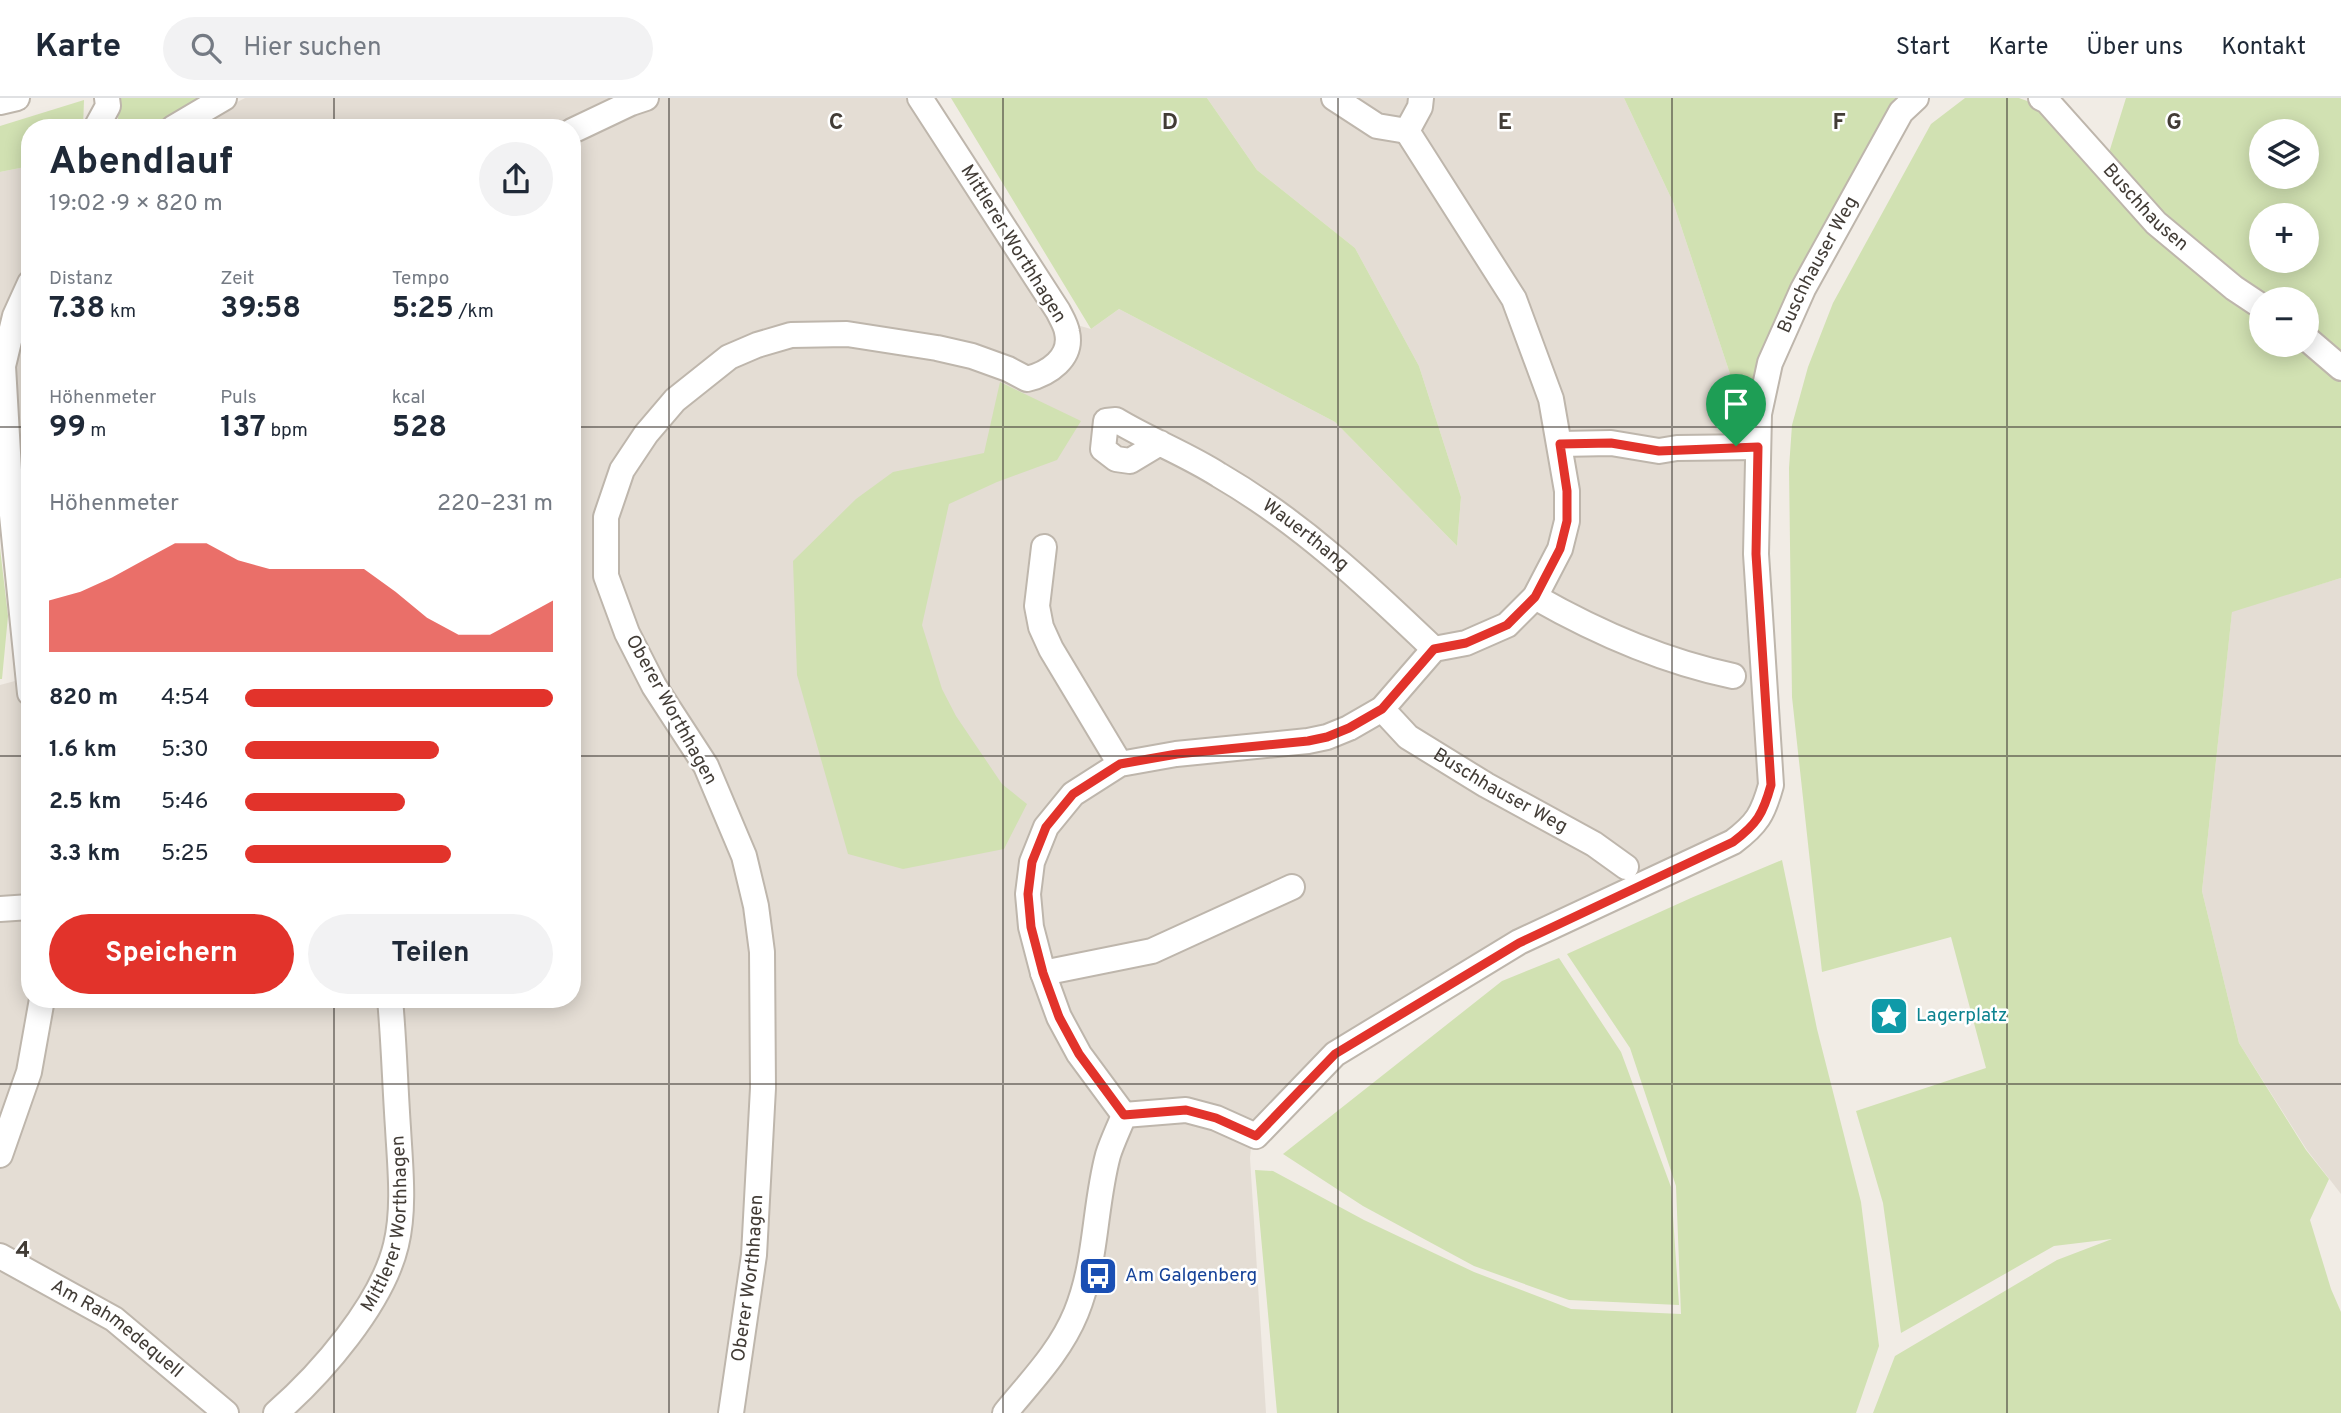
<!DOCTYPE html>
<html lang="de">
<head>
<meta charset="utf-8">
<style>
  body { margin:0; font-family:Overpass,sans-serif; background:#f2f2f3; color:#1f2937; height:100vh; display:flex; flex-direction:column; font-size:26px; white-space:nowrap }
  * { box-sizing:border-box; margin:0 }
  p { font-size:23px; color:#747a83 }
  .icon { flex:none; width:38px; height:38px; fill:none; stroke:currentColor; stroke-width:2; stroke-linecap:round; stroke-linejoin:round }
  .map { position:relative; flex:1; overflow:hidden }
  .sheet { position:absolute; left:21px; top:21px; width:560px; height:889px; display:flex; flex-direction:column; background:#fff; border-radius:28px; box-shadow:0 4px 18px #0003 }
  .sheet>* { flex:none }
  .controls { position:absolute; left:2249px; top:21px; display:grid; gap:14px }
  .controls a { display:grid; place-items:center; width:70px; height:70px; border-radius:50%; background:#fff; box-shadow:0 4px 18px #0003; font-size:35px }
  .pin { position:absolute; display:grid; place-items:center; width:60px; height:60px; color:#fff; margin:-72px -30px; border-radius:50% 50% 50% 0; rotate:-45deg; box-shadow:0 0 7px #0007 }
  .pin .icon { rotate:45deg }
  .round { display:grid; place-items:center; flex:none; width:74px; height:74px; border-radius:37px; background:#f2f2f3 }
  .overview { display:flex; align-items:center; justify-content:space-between; height:119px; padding:0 28px }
  h1 { font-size:38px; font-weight:700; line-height:52px }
  .figures { display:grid; grid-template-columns:repeat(3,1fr); gap:10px; height:119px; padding:7px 28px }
  .figures div { display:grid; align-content:center }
  .figures b { font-size:30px; font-weight:700 }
  .figures small { font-size:19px; font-weight:400 }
  .figures p { font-size:19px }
  .chart { height:196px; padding:14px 28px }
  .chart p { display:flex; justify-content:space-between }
  .chart svg { width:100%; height:126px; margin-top:7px; fill:#e2332b; opacity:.7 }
  .primary-button { display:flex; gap:14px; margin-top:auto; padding:14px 28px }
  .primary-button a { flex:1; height:80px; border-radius:42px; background:#e2332b; color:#fff; font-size:28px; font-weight:700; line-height:80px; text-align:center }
  .primary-button a+a { background:#f2f2f3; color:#1f2937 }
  ul { padding:0 28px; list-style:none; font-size:23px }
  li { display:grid; grid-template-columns:112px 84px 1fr; align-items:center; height:52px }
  li i { height:18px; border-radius:9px; background:#e2332b }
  header { display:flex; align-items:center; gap:42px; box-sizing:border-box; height:98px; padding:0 35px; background:#fff; border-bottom:2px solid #e0e1e3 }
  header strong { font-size:33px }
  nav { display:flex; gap:38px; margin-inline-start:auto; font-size:24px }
  .search { width:490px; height:63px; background:#f2f2f3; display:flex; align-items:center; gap:18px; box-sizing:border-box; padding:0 24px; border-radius:38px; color:#747a83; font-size:26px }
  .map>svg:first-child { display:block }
</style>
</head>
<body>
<header>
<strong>Karte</strong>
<div class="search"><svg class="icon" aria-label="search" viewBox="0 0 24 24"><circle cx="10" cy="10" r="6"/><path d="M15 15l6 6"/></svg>Hier suchen</div>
<nav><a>Start</a><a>Karte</a><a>Über uns</a><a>Kontakt</a></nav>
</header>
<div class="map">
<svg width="2341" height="1315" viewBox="0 0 2341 1315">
  <rect width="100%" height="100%" fill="#f1ece5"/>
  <path fill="#e4ddd4" d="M 245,0 L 906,0 L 1052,220 L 1091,231 L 1119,211 L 1335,324 L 1457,448 L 1461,399 L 1419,268 L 1355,150 L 1257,72 L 1207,0 L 1624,0 L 1673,104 L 1749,333 L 1759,683 L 1753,703 L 1734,728 L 1696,752 L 1526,830 L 1253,1027 L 1250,1060 L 1266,1315 L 0,1315 L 0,587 L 30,579 L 30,901 L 572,901 L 572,30 L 187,30 Z
    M 30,68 L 30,504 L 15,305 L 18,252 L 0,239 L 0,74 Z
    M 2341,480 L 2341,1096 L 2307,1052 L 2239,945 L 2202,793 L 2232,513 Z"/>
  <path fill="#d1e1b2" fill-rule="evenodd" d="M 119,0 L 205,0 L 182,11 L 160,30 L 113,30 L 118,21 Z
    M 951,0 L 1207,0 L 1257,72 L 1355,150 L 1419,268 L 1461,399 L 1457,448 L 1335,324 L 1119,211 L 1091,231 Z
    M 1624,0 L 1903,0 L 1749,333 L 1673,104 Z
    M 1965,0 L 2019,0 L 2044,9 L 2261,218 L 2261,247 L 2302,247 L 2341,279 L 2341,480 L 2232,514 L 2202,793 L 2239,945 L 2306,1052 L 2329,1081 L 2310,1122 L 2331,1191 L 2341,1214 L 2341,1315 L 1873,1315 L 1895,1258 L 2057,1162 L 2112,1141 L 2054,1148 L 1901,1235 L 1883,1105 L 1856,1013 L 1986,970 L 1951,839 L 1822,874 L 1792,599 L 1789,370 L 1792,327 L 1808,269 L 1833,205 L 1931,26 Z
    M 2126,0 L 2341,0 L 2341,261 L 2307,232 L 2306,201 L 2262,201 L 2161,119 L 2107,61 ZM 2261,33 L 2306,33 L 2306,79 L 2261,79 ZM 2261,117 L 2306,117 L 2306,163 L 2261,163 Z
    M 84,2 L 83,30 L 30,30 L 30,68 L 0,74 L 0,28 Z
    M 1000,284 L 1081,323 L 1057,362 L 997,384 L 949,406 L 922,527 L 942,591 L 956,618 L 1002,686 L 1027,706 L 1004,751 L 903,771 L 848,756 L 797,577 L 793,463 L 856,401 L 893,374 L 984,355 Z
    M 0,450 L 8,518 L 2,581 L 0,581 Z
    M 1782,762 L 1817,931 L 1861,1104 L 1879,1248 L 1856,1315 L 1277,1315 L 1255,1072 L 1273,1073 L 1364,1122 L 1474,1174 L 1571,1211 L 1681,1216 L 1676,1088 L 1630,950 L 1567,856 L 1691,800 Z
    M 1559,860 L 1621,954 L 1671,1089 L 1679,1207 L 1569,1202 L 1474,1168 L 1363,1108 L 1283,1056 L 1502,883 Z"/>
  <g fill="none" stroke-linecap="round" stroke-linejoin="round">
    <g stroke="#beb6ac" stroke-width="28">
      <g id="minor">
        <path d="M 1334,0 L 1377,28 L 1407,33"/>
        <path id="s1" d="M 2041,0 L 2047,3 L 2156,125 L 2234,190 L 2261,208"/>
        <path d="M 0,4 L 17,0"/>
        <path d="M 96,30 L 108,8 L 107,0"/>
        <path d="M 173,30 L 224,0"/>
        <path d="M 572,33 L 631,5 L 646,0"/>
        <path d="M 30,185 L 15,218 L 3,268 L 11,407 L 30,595"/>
        <path d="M 2306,240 L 2341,270"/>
        <path id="s2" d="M 1160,345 L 1130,363 L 1116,361 L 1103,351 L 1106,323 L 1116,322 C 1149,342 1186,356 1219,377 C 1300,424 1367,487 1434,551"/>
        <path d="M 1560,346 L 1611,345 L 1659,353 L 1677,350 L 1758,349"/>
        <path d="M 1044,449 L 1037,508 L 1041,529 L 1051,551 L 1120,666"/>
        <path d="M 1535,499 C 1598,535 1662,563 1733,578"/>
        <path id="s3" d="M 1382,611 L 1408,639 L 1486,687 L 1594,746 L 1626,769"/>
        <path d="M 0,811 L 30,809"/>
        <path d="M 1043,875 L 1152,853 L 1292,789"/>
        <path id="s4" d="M 1124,1017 L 1186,1012 L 1216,1020 L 1256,1038 L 1335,956 L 1519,844 L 1733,744 C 1757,726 1763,716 1771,687 L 1756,456 L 1759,316 L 1770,265 L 1803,191 L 1901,14 L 1916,0"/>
        <path d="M 1124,1017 L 1079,956 L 1059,919 L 1043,875 L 1031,829 L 1028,796 L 1032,764 L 1046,729 L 1073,696 L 1120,666 L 1176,656 L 1308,643 L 1327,639 L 1349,630 L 1382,611 L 1434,551 L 1466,545 L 1507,527 L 1535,499 L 1560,451 L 1567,423 L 1567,393 L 1551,301 L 1514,201 L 1407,33 L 1420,9 L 1421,0"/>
        <path d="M 0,1057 L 29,974 L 42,901"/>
        <path id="s5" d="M 0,1158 L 114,1221 L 226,1315"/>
        <path id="s6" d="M 276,1315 C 321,1276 382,1206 396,1147 C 405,1110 400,1067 398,1030 C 395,987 394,944 390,901"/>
        <path id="s7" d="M 731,1315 L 754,1157 L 763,990 L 762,854 L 756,808 L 744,758 L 706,668 L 654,588 L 627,535 L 606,478 L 606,419 L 622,372 L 646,336 L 675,302 L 729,259 L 757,247 L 791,237 L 847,236 L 937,250 L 972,258 L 1008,271 L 1027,281 C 1048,276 1073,260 1067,234 C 1066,227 1061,219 1058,213 L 920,0"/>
        <path d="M 1005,1315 C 1031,1283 1060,1254 1076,1215 C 1097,1164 1094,1109 1108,1057 C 1112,1044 1119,1030 1124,1017"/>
      </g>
    </g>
    <use href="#minor" stroke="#fff" stroke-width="24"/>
  </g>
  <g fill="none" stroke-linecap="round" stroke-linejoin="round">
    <g stroke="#fff" stroke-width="14">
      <path id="route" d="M 1611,345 L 1659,353 L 1758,349 L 1756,456 L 1771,687 C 1763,716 1757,726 1733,744 L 1519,845 L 1335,956 L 1256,1038 L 1216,1020 L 1186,1012 L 1124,1017 L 1079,956 L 1059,919 L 1043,875 L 1031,829 L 1028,796 L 1032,764 L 1046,729 L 1073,696 L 1120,666 L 1177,656 L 1308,643 L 1327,639 L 1349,630 L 1382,611 L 1434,551 L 1466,545 L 1507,527 L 1535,499 L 1560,451 L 1567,423 L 1567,393 L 1560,346 Z"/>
    </g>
    <use href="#route" stroke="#e2332b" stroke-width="9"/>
  </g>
  <path fill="none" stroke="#423c36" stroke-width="2" stroke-opacity="0.55" d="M 334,0 L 334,30M 669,0 L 669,1315M 1003,0 L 1003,1315M 1338,0 L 1338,1315M 1672,0 L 1672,1315M 2007,0 L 2007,1315M 0,329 L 30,329M 572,329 L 2341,329M 0,658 L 30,658M 572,658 L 2341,658M 334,901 L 334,1315M 0,986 L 2341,986"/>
  <defs>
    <g id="sight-square" transform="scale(2.0125)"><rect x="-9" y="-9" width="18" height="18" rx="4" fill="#0f9aa8" stroke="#fff"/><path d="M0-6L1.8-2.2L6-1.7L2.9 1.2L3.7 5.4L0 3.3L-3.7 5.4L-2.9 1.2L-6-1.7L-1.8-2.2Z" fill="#fff"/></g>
    <g id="bus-square" transform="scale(2.0125)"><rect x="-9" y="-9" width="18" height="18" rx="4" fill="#1a4fb4" stroke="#fff"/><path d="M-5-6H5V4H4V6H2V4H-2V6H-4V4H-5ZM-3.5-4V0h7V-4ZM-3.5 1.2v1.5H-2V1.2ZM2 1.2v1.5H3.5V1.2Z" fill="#fff"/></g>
  </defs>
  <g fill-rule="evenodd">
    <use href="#sight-square" x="1889" y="918"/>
    <use href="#bus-square" x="1098" y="1178"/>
  </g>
  <g text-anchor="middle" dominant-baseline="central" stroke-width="5" stroke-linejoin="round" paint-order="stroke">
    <g font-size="19" fill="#423c36" stroke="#fff">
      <text stroke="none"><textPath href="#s1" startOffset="152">Buschhausen</textPath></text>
      <text transform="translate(1013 146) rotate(58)">Mittlerer Worthhagen</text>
      <text stroke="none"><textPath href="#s4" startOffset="1306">Buschhauser Weg</textPath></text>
      <text stroke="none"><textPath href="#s2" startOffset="326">Wauerthang</textPath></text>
      <text transform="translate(671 612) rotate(61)">Oberer Worthhagen</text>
      <text stroke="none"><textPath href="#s3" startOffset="145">Buschhauser Weg</textPath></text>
      <text stroke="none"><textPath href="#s6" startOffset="228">Mittlerer Worthhagen</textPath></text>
      <text stroke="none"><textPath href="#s7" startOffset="136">Oberer Worthhagen</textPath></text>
      <text stroke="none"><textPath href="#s5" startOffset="138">Am Rahmedequell</textPath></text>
    </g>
    <g font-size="19" fill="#0d838f" stroke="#fff" text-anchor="start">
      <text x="1916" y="918">Lagerplatz</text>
    </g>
    <g font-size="19" fill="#164399" stroke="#fff" text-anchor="start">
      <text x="1125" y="1178">Am Galgenberg</text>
    </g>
  </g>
  <g font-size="23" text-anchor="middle" font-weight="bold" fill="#423c36" stroke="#fff" stroke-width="5" stroke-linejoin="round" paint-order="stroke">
    <text x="836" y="31">C</text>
    <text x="1170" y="31">D</text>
    <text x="1505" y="31">E</text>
    <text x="1839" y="31">F</text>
    <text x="2174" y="31">G</text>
    <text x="23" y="1159">4</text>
  </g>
</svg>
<div class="controls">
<a><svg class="icon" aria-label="layers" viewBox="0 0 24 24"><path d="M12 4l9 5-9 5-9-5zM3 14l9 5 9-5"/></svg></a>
<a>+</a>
<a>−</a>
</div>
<div class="pin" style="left:1736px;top:348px;background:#1e9e55"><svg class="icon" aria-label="arrive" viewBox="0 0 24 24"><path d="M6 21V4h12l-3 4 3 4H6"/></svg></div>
<section class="sheet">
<div class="overview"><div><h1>Abendlauf</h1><p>19:02 · 9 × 820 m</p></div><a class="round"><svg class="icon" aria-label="share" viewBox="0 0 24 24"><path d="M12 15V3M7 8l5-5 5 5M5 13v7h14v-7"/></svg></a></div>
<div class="figures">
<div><p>Distanz</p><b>7.38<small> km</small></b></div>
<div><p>Zeit</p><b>39:58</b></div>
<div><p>Tempo</p><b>5:25<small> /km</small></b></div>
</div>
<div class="figures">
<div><p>Höhenmeter</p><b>99<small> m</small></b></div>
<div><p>Puls</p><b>137<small> bpm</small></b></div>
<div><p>kcal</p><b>528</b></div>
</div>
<div class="chart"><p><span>Höhenmeter</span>220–231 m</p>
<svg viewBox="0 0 160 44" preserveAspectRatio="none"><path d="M0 44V26L10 23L20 18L30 12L40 6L50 6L60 12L70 15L80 15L90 15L100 15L110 23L120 32L130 38L140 38L150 32L160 26V44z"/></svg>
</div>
<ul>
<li><b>820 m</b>4:54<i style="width:100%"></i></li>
<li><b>1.6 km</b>5:30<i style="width:63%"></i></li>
<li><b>2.5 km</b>5:46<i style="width:52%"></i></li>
<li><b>3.3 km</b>5:25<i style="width:67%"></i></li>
</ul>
<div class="primary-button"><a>Speichern</a><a>Teilen</a></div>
</section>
</div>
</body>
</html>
